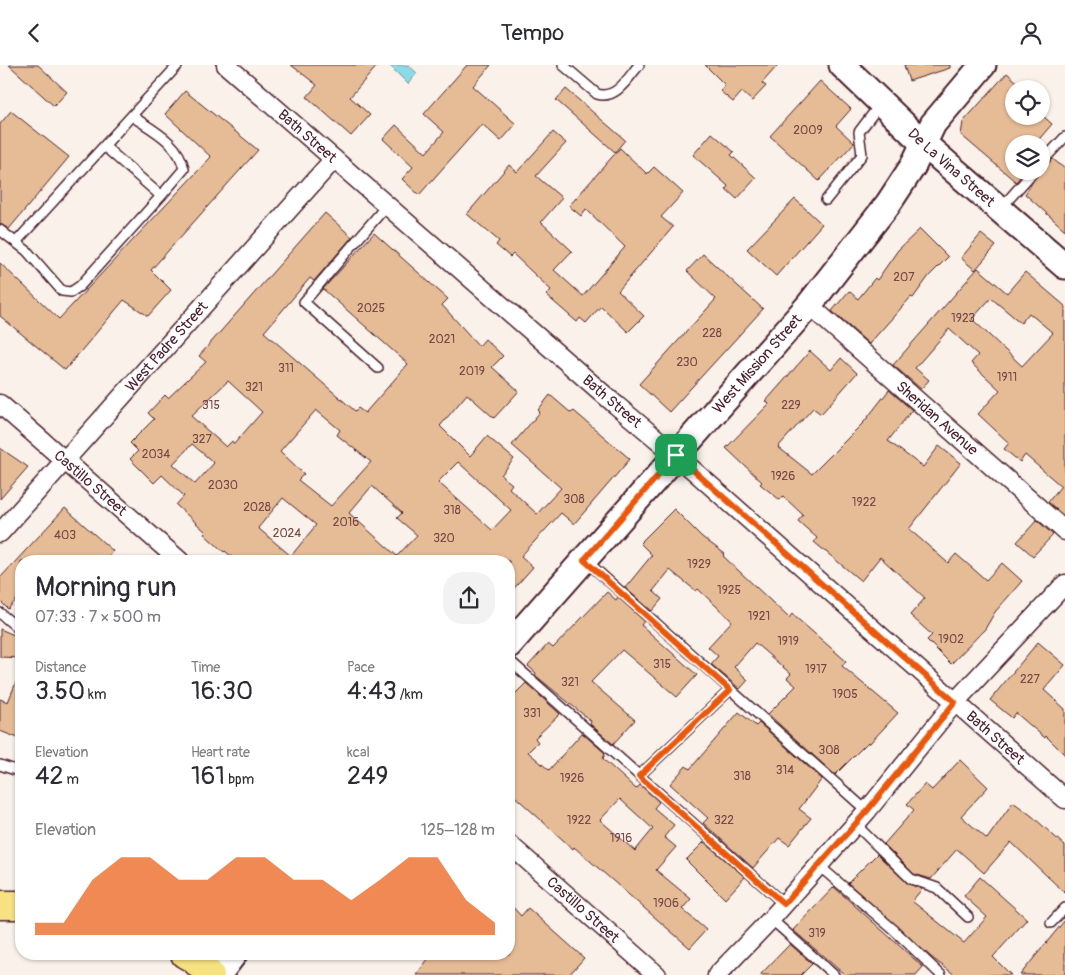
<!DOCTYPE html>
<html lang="en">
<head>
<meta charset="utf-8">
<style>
  body { margin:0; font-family:Pangolin,sans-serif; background:#f2f2f3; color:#2b2b33; height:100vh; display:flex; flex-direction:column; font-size:19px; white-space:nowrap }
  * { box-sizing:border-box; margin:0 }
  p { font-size:16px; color:#7c7c81 }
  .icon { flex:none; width:28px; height:28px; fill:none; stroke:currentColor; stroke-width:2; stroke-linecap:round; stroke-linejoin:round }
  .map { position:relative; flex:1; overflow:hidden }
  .sheet { position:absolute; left:15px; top:490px; width:500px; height:405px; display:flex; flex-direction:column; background:#fff; border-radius:20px; box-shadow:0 1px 4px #0004 }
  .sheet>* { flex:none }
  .controls { position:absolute; left:1005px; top:15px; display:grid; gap:10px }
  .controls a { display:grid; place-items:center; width:45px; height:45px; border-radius:50%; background:#fff; box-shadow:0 1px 4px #0004; font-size:25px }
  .pin { position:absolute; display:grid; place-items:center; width:42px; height:42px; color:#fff; margin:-21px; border-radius:10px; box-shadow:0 2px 8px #0006 }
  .round { display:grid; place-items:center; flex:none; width:52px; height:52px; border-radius:20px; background:#f2f2f3 }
  .headline { display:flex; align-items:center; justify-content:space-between; height:85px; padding:0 20px }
  h1 { font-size:28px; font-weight:600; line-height:38px }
  .metrics { display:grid; grid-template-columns:repeat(3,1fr); gap:8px; height:85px; padding:5px 20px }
  .metrics div { display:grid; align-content:center }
  .metrics b { font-size:25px; font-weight:600 }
  .metrics small { font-size:14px; font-weight:400 }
  .metrics p { font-size:14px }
  .chart { height:140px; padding:10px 20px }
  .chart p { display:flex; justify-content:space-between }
  .chart svg { width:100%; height:90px; margin-top:5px; fill:#ea580c; opacity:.7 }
  header { display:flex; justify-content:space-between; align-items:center; height:65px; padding:0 20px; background:#fff; font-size:22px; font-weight:600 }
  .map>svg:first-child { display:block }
</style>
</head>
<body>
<header><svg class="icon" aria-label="back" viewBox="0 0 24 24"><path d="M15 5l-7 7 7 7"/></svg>Tempo<svg class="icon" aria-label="person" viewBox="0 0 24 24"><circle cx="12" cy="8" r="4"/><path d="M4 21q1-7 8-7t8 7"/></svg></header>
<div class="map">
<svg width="1065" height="910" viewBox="0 0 1065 910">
  <rect width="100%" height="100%" fill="#faf2ea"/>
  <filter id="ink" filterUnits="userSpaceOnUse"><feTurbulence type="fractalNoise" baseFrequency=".02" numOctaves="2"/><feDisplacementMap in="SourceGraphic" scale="10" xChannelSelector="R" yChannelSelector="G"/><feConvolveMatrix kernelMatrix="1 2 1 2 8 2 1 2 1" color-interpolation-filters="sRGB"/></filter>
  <g filter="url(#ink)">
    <path fill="#8bdbe7" stroke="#71909c" d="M 389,0 L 408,0 L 417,8 L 408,19 Z"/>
    <path fill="#e6bc96" stroke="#4a1f2b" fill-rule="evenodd" d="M 9,0 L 38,0 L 67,27 L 54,41 Z
      M 291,0 L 378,0 L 350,32 L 370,50 L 351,71 L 307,32 L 317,20 Z
      M 467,0 L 491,0 L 473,21 L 516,59 L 501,76 L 482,59 L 419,130 L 402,114 L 413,102 L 383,74 L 396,60 L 426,88 L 444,67 L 424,49 Z
      M 705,0 L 778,0 L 762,18 L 766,21 L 752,36 L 742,27 L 733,37 L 720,26 L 725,20 Z
      M 904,0 L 950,0 L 950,3 L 909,16 Z
      M 1007,8 L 1025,24 L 1010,24 L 1014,27 L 1014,51 L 1043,51 L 1052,59 L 1035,79 L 1014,79 L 1014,106 L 1025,106 L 1016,117 L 961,70 L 963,57 Z
      M 820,16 L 851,44 L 836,61 L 854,78 L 819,116 L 770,71 Z
      M 566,24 L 625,75 L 615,87 L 556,35 Z
      M 185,26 L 258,85 L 151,205 L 171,225 L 148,251 L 124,235 L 65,305 L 0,251 L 0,198 L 59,254 L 211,92 L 165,49 Z
      M 11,46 L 69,92 L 9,164 L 0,159 L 0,59 Z
      M 553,67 L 566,78 L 536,111 L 562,133 L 541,157 L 572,186 L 554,205 L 583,231 L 625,182 L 586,144 L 581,151 L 569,141 L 620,83 L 647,109 L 654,102 L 683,128 L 661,152 L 673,162 L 618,226 L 644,251 L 628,267 L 601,241 L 586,258 L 580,253 L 577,257 L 546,230 L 551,225 L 513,189 L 510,192 L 496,180 L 499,176 L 467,149 L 509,100 L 517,107 Z
      M 712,68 L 734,87 L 731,90 L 756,113 L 737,134 L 726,124 L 728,121 L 693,90 Z
      M 1053,94 L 1065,104 L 1065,165 L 1025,129 L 1041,104 Z
      M 795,134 L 822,159 L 776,211 L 747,184 Z
      M 325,148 L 352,172 L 314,216 L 310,213 L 264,267 L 355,346 L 358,343 L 365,348 L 408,299 L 323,224 L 374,168 L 448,234 L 442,240 L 479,281 L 485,274 L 503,291 L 492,302 L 519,326 L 494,353 L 467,329 L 440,361 L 470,391 L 487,371 L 514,394 L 501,410 L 512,419 L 509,423 L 537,449 L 561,423 L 512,380 L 540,347 L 538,345 L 550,330 L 571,348 L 574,346 L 630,394 L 574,459 L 561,448 L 521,491 L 533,502 L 509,529 L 509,496 L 237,496 L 225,486 L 224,487 L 204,469 L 206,467 L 176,440 L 184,431 L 162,410 L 154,418 L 130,394 L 138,386 L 130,378 L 154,354 L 148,348 L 165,330 L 168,333 L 206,297 L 199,291 ZM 228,316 L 262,347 L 234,379 L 232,376 L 226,382 L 191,351 ZM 316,345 L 340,365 L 337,370 L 371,397 L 331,441 L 298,415 L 304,409 L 280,386 ZM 192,379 L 214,398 L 195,419 L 173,399 ZM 458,397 L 511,445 L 492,465 L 438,417 ZM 372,421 L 402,448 L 397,453 L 417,470 L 397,491 L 349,448 ZM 283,433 L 316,460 L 291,491 L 258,463 Z
      M 920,164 L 948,192 L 929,211 L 913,233 L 911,232 L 869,279 L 832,246 L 849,226 L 858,234 L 875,213 L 877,215 L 898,185 Z
      M 981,169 L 996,181 L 975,205 L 961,193 Z
      M 703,189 L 763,244 L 669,347 L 639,319 L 716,234 L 687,206 Z
      M 978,203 L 1007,228 L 1025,207 L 1065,241 L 1065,452 L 1048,437 L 1061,421 L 1025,390 L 1020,397 L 1004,384 L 1009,378 L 978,349 L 1000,325 L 971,298 L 978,290 L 949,264 L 915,303 L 929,315 L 921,324 L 893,300 ZM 991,233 L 1021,258 L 1029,248 L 1053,268 L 1022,301 L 972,254 Z
      M 810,286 L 831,305 L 841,293 L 857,308 L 821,349 L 813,343 L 778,382 L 812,409 L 864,357 L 889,325 L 912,345 L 888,376 L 923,402 L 939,381 L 961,398 L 909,464 L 948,498 L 956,489 L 986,515 L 1002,498 L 1022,516 L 995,547 L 985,564 L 951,599 L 927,575 L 932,570 L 910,550 L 925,533 L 880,492 L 861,516 L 814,477 L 817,473 L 798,456 L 803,450 L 783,431 L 780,435 L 760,419 L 762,417 L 726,383 L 769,339 L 766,336 Z
      M 0,383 L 28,402 L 0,434 Z
      M 65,443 L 113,486 L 104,496 L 21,496 L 21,530 L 8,544 L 0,536 L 0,513 Z
      M 674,444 L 702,472 L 725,489 L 723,491 L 789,553 L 792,549 L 846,596 L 842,601 L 898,648 L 869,679 L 868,677 L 835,710 L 768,649 L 796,621 L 787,613 L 791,609 L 755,578 L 734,602 L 748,615 L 740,624 L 711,599 L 718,591 L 708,582 L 732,556 L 698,524 L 696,526 L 670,505 L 653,526 L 662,534 L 652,546 L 625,523 L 652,490 L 640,478 Z
      M 1037,455 L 1053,470 L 1033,491 L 1017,477 Z
      M 607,527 L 616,535 L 618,532 L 644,556 L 641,560 L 697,610 L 677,632 L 622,585 L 591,617 L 635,655 L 613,679 L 590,659 L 591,656 L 535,610 L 536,608 L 528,601 L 548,579 L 553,583 Z
      M 0,564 L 21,573 L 21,593 L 0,592 Z
      M 1038,577 L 1065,600 L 1044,625 L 1065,644 L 1065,690 L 1046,671 L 1045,673 L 1016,648 L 1012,653 L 990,635 Z
      M 21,605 L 21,640 L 18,673 L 0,666 L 0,634 L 8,637 Z
      M 526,618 L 560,649 L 535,673 L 538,677 L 528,687 L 549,705 L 582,668 L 605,688 L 603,694 L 636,724 L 640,720 L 659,737 L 654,743 L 674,760 L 664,772 L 676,782 L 656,805 L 691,834 L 682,844 L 706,865 L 690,883 L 574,782 L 573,784 L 509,726 L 509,635 ZM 620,734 L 653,764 L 635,786 L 600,755 Z
      M 739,647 L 756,661 L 759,658 L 822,714 L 799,744 L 811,753 L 789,780 L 779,773 L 753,803 L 703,758 L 708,753 L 670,719 L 686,701 L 690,704 Z
      M 960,695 L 988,722 L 961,751 L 987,774 L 1013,737 L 1032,751 L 1065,781 L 1065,828 L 1011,777 L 984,808 L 957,784 L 931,814 L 914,809 L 884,779 L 914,745 L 907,739 L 925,719 L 932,725 Z
      M 704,777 L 745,812 L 725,834 L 686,795 Z
      M 877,789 L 907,818 L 922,824 L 912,836 L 964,878 L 987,852 L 964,831 L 980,812 L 1027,854 L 993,892 L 1011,910 L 955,910 L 931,892 L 848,818 Z
      M 834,822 L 923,902 L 916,910 L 845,910 L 793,865 Z
      M 509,838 L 521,851 L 528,843 L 584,893 L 569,910 L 416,910 L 432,889 L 509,889 Z
      M 1065,855 L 1065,910 L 1020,910 Z
      M 790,879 L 812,899 L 801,910 L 760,910 Z"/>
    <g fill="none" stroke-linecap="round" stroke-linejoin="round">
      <g stroke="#4a1f2b" stroke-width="12">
        <path id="lane" d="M 563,0 L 597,29 C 616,35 628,13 639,0
          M 132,51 C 152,65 179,77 184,104 L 161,131
          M 1041,98 L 1065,72
          M 826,135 L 862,90 L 859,67 L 881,38
          M 1001,143 L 1034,106
          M 0,165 L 27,186 L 62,226 L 71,227 L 80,221 L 161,131 L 104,81
          M 17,176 L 178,0
          M 378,303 L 304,237 L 387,140
          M 585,495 L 867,746
          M 0,548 L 21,566
          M 509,595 L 784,839
          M 0,700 L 15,705 L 21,704
          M 639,711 L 730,625
          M 855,759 L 911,814 L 937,823 L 968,852
          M 818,800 L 894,865 L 941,910
          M 771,854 L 834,910
          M 1051,858 L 1065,843"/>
      </g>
      <g stroke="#4a1f2b" stroke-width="21">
        <g id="street">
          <path id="s1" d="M 226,0 L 616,340 L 676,390 L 1065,734"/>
          <path id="s2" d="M 809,240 L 1065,466"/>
          <path id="s3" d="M 0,339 L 180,496"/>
          <path id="s4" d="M 0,468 L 334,94"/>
          <path id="s5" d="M 509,779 L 657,910"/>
          <path d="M 717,910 L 771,854 L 867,746 L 955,637 L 1065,519"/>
        </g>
      </g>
      <g stroke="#4a1f2b" stroke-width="29">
        <g id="secondary">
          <path id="s6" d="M 842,0 L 924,79 L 1065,201"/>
          <path id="s7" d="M 509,580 L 809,240 L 888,139 L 913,101 L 933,59 L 983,0"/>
          <path d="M 218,910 L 234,889"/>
        </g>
      </g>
      <g stroke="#4a1f2b" stroke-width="31">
        <path id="highway" d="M 0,840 L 21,840
          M 185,889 L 194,894 L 210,910"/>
      </g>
      <use href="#lane" stroke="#fff" stroke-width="9"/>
      <use href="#street" stroke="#fff" stroke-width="18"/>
      <use href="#secondary" stroke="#fff" stroke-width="25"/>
      <use href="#highway" stroke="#f7e281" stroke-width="28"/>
    </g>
  </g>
  <g fill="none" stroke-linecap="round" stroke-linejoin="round" filter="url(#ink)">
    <g stroke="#fff" stroke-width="10">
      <path id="route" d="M 676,390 L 955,637 L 867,746 L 784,839 L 639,711 L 730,625 L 584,495 Z"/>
    </g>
    <use href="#route" stroke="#ea580c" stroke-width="6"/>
  </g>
  <g text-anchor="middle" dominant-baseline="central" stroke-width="5" stroke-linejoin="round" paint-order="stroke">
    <g font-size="12" fill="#714646">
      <text x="808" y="65">2009</text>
      <text x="904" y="212">207</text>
      <text x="371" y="243">2025</text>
      <text x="963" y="253">1923</text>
      <text x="712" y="268">228</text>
      <text x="442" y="274">2021</text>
      <text x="687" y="297">230</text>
      <text x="286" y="303">311</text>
      <text x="472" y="306">2019</text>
      <text x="1007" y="312">1911</text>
      <text x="254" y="322">321</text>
      <text x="211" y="340">315</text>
      <text x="791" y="340">229</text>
      <text x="202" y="374">327</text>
      <text x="156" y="389">2034</text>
      <text x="783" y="411">1926</text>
      <text x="223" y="420">2030</text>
      <text x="574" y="434">308</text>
      <text x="864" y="437">1922</text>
      <text x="257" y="442">2028</text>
      <text x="452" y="445">318</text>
      <text x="346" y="457">2016</text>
      <text x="287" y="468">2024</text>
      <text x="65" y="470">403</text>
      <text x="444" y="473">320</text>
      <text x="699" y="499">1929</text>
      <text x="729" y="525">1925</text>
      <text x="759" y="551">1921</text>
      <text x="951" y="574">1902</text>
      <text x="788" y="576">1919</text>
      <text x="662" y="599">315</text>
      <text x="816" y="604">1917</text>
      <text x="1030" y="614">227</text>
      <text x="570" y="617">321</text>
      <text x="845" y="629">1905</text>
      <text x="532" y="648">331</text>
      <text x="829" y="685">308</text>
      <text x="785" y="705">314</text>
      <text x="742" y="711">318</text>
      <text x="572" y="713">1926</text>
      <text x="579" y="755">1922</text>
      <text x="724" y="755">322</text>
      <text x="621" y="773">1916</text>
      <text x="666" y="838">1906</text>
      <text x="817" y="868">319</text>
    </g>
    <g font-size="15" fill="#4a1f2b" stroke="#fff">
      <text stroke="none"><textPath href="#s1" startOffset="108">Bath Street</textPath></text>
      <text stroke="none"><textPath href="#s6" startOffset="150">De La Vina Street</textPath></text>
      <text stroke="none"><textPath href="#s4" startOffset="250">West Padre Street</textPath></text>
      <text stroke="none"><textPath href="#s7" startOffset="375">West Mission Street</textPath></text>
      <text stroke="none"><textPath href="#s1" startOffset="512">Bath Street</textPath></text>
      <text stroke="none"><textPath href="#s2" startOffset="171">Sheridan Avenue</textPath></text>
      <text stroke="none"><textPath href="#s3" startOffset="120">Castillo Street</textPath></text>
      <text stroke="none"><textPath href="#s1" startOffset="1022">Bath Street</textPath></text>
      <text stroke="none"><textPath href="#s5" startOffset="99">Castillo Street</textPath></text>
    </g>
  </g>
</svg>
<div class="controls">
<a><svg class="icon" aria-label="locate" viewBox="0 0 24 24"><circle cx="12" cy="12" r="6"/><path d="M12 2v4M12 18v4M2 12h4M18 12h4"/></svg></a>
<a><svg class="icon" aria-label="layers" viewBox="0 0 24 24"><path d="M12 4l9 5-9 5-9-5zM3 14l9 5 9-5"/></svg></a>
</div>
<div class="pin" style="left:676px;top:390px;background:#1e9e55"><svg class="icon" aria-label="arrive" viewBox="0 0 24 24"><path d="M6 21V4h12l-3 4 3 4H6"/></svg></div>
<section class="sheet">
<div class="headline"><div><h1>Morning run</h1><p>07:33 · 7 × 500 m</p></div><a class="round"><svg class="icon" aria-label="share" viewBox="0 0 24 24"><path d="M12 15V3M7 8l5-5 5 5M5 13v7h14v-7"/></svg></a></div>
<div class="metrics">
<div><p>Distance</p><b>3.50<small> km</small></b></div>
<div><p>Time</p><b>16:30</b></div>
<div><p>Pace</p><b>4:43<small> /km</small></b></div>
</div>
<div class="metrics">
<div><p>Elevation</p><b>42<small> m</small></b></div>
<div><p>Heart rate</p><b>161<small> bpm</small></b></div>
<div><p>kcal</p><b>249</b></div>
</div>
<div class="chart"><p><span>Elevation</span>125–128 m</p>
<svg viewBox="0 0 160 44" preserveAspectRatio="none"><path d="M0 44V38L10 38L20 17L30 6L40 6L50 17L60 17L70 6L80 6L90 17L100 17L110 27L120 17L130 6L140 6L150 27L160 38V44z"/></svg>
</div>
</section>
</div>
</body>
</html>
